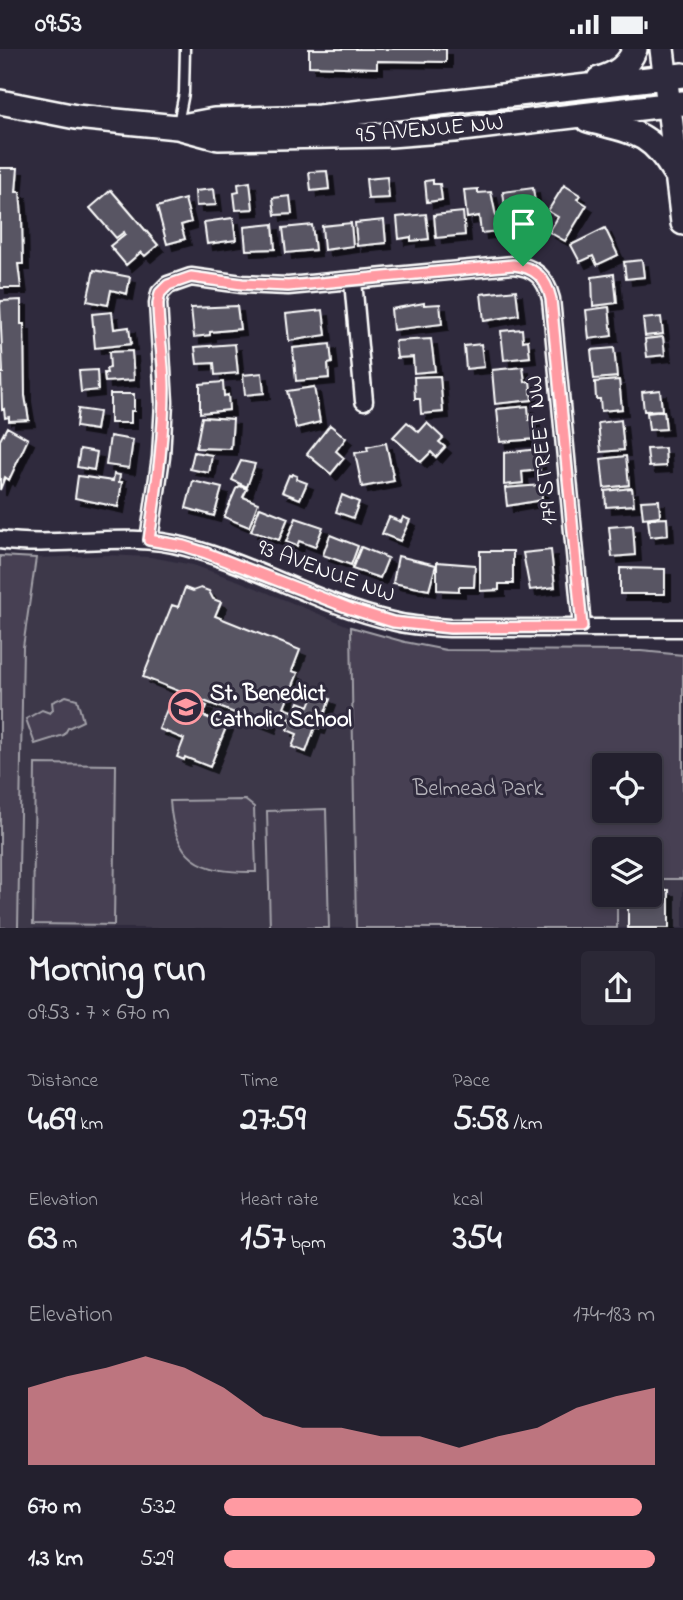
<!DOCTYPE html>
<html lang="en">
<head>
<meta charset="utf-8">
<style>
  body { margin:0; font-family:"Indie Flower",sans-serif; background:#2b2836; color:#f1f3f6; height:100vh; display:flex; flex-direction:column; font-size:26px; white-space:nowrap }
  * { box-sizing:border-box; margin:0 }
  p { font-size:23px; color:#a3a3aa }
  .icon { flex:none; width:38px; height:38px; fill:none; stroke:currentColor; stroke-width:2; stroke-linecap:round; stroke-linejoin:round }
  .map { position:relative; height:879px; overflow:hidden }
  .details { display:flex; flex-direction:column; background:#23202e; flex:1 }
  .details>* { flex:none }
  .tools { position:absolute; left:592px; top:704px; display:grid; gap:14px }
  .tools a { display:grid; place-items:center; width:70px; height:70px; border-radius:7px; background:#23202e; box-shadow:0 4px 10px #0003,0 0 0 2px #403e4a; font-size:35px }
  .pin { position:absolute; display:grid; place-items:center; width:60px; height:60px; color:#fff; margin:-72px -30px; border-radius:50% 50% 50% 0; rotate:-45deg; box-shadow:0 0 7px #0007 }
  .pin .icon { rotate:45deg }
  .round { display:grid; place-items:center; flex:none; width:74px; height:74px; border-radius:7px; background:#2b2836 }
  .headline { display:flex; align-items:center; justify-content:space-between; height:119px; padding:0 28px }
  h1 { font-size:38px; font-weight:700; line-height:52px }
  .metrics { display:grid; grid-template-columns:repeat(3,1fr); gap:10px; height:119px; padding:7px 28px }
  .metrics div { display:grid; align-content:center }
  .metrics b { font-size:35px; font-weight:700 }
  .metrics small { font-size:19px; font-weight:400 }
  .metrics p { font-size:19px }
  .chart { height:196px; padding:14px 28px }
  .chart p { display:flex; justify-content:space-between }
  .chart svg { width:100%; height:126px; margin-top:7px; fill:#ff9aa2; opacity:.7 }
  ul { padding:0 28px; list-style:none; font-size:23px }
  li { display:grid; grid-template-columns:112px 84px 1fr; align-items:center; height:52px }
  li i { height:18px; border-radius:9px; background:#ff9aa2 }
  .status { display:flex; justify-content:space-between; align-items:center; height:49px; padding:0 35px; background:#23202e; direction:ltr }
  .status svg { height:19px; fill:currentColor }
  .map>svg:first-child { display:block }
</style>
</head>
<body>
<div class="status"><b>09:53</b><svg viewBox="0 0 49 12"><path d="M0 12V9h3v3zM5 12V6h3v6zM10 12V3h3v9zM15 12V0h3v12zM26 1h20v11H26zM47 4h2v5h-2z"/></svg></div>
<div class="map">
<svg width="683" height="879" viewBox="0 0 683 879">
  <defs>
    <filter id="shadow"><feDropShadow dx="6" dy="6" stdDeviation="0" flood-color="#0009"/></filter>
  </defs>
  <rect width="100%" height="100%" fill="#2f2a3d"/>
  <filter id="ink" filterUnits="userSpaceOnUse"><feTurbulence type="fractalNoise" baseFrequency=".0143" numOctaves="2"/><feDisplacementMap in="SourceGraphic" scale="14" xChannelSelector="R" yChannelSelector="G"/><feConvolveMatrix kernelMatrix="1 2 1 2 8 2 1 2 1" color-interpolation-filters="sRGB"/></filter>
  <g filter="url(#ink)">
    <path fill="#3c3749" d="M 107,506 L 151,508 L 193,516 L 239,532 L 351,578 L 356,879 L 18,879 L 23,598 L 36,509 Z
      M 649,830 L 683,830 L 683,879 L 617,879 L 617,845 L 649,845 Z"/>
    <path fill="#464152" stroke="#a2a0a8" stroke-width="2" fill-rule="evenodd" d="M 0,507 L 36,509 L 23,598 L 18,879 L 0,879 Z
      M 351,578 L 405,593 L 446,601 L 641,602 L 683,606 L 683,830 L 649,830 L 649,800 L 604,800 L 604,845 L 617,845 L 617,879 L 356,879 ZM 604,716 L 649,716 L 649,761 L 604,761 Z
      M 66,647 L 77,650 L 83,672 L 68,679 L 64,686 L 35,695 L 26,670 L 42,661 L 50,664 L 53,661 L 52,653 Z
      M 35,715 L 116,716 L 114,876 L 33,875 Z
      M 245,751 L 254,758 L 256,823 C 199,824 174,811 170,752 Z
      M 326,760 L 329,879 L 270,879 L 267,762 Z"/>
    <path fill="#595564" stroke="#fff" stroke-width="2" filter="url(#shadow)" d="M 309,0 L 446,0 L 446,13 L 377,12 L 377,19 L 309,17 Z
      M 0,119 L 18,119 L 16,143 L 20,143 L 22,167 L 23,215 L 18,215 L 21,239 L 0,239 Z
      M 327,122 L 329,140 L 311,142 L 309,123 Z
      M 387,128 L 389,149 L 368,150 L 366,130 Z
      M 433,131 L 433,135 L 440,135 L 442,151 L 427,153 L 425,132 Z
      M 250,133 L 253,160 L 236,161 L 234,144 L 239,143 L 238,135 Z
      M 564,136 L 580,146 L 577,150 L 587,156 L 565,192 L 549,183 L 558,168 L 548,162 Z
      M 533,139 L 536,162 L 526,164 L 528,178 L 508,181 L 503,143 Z
      M 214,140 L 216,156 L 196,157 L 195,142 Z
      M 478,140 L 478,144 L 491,143 L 499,182 L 481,184 L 479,167 L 467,169 L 464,141 Z
      M 111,141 L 158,196 L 145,207 L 141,203 L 126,216 L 110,197 L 125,185 L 124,183 L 116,189 L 90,159 Z
      M 290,147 L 292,165 L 275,166 L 273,149 Z
      M 185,150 L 191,173 L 181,176 L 185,190 L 167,195 L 157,158 Z
      M 463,163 L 465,186 L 436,189 L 434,166 Z
      M 426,165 L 429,190 L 411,192 L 411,188 L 399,190 L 397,168 Z
      M 233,169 L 236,191 L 207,195 L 204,173 Z
      M 384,171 L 386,194 L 357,197 L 355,174 Z
      M 351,174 L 353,197 L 324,201 L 322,177 Z
      M 273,175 L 275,200 L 246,201 L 244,178 Z
      M 312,176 L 315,201 L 286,204 L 283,179 Z
      M 605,179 L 618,206 L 597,216 L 593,207 L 580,213 L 571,196 Z
      M 642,211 L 644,228 L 626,230 L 624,213 Z
      M 94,221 L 130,228 L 127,245 L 111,241 L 108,256 L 87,252 Z
      M 614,225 L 617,254 L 593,257 L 592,228 Z
      M 516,241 L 519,266 L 484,272 L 481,245 Z
      M 21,251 L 21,275 L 24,275 L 25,347 L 29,371 L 9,372 L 9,368 L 5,369 L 4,360 L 2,361 L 1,324 L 3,324 L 0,256 L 1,252 Z
      M 424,254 L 424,256 L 440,255 L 442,275 L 393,281 L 391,260 Z
      M 237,257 L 240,280 L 210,283 L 210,286 L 194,288 L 191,259 Z
      M 609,258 L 612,287 L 589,290 L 586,261 Z
      M 323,261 L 326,286 L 289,292 L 286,265 Z
      M 112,263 L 114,280 L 129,278 L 131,295 L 95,299 L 92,265 Z
      M 661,268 L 663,285 L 645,287 L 643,270 Z
      M 522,280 L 523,292 L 528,291 L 530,308 L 504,311 L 501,282 Z
      M 663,288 L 665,306 L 647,308 L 645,290 Z
      M 431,290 L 435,322 L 414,324 L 413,308 L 397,309 L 395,292 Z
      M 235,295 L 238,324 L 215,326 L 214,314 L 197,315 L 195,298 Z
      M 330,295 L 332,314 L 328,315 L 329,329 L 296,332 L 293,299 Z
      M 481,295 L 484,318 L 466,320 L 464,297 Z
      M 614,299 L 617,328 L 594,330 L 591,301 Z
      M 132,302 L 134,331 L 105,333 L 104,324 L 107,324 L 106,320 L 110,319 L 109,303 Z
      M 523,318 L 525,333 L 530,332 L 532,351 L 495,355 L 492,321 Z
      M 97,321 L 98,341 L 81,343 L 79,322 Z
      M 262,324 L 264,344 L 245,346 L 243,326 Z
      M 440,327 L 443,363 L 421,365 L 420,350 L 415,350 L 414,328 Z
      M 619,331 L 622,360 L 601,362 L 600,350 L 596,350 L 595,333 Z
      M 223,333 L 224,347 L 228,346 L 229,361 L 200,364 L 200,335 Z
      M 314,338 L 320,373 L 296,379 L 287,342 Z
      M 660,341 L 662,361 L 644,362 L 642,343 Z
      M 110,345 L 134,345 L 134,362 L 131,362 L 131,374 L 110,374 Z
      M 528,357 L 529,371 L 534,371 L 536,390 L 500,393 L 497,360 Z
      M 78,360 L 99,363 L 96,381 L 76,378 Z
      M 664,362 L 666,380 L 649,381 L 647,364 Z
      M 202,368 L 233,370 L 231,400 L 196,399 Z
      M 621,371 L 624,401 L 601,403 L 598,374 Z
      M 407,373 L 419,383 L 427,374 L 443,389 L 439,393 L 445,398 L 436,408 L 431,403 L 421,413 L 393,388 Z
      M 330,376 L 346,389 L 336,402 L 344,409 L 331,425 L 307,405 Z
      M 7,378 L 28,390 L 9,431 L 5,428 L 0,441 L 0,391 Z
      M 110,387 L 133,391 L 129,419 L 106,416 Z
      M 386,394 L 394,432 L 362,438 L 355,404 L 368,402 L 367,398 Z
      M 665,399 L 666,417 L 649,418 L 647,400 Z
      M 80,400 L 97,403 L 94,421 L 77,418 Z
      M 538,400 L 540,421 L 522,423 L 523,434 L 504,436 L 504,404 Z
      M 194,403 L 212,406 L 209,424 L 190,420 Z
      M 626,407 L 629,436 L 604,439 L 601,410 Z
      M 241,412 L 255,415 L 247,438 L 232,431 Z
      M 114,425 L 120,426 L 119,433 L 122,433 L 118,458 L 75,449 L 78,427 L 113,432 Z
      M 292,425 L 297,427 L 296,430 L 307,434 L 300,450 L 282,443 L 289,426 L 291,427 Z
      M 193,432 L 222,439 L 214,467 L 186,459 Z
      M 541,436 L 542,451 L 507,457 L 505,439 Z
      M 240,437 L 247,440 L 243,448 L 258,454 L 249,478 L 224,468 L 236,440 Z
      M 632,439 L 634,456 L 606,458 L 605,442 Z
      M 342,446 L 359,453 L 353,469 L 336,463 Z
      M 659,451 L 660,467 L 643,469 L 641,452 Z
      M 260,458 L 288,469 L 279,491 L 251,482 Z
      M 389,468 L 401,473 L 403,468 L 410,471 L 400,492 L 382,485 Z
      M 296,469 L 323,478 L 315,498 L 299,492 L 297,497 L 286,493 Z
      M 667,469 L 668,486 L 650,488 L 648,470 Z
      M 633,476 L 635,506 L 612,508 L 609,478 Z
      M 330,486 L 358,497 L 351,516 L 323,506 Z
      M 361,498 L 388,509 L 380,529 L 352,520 Z
      M 551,501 L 555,538 L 530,541 L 523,504 Z
      M 480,502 L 513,502 L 513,535 L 499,535 L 499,541 L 480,542 Z
      M 398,507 L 436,516 L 429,541 L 393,534 Z
      M 437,513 L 475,516 L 474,538 L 459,538 L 459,542 L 437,541 Z
      M 620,519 L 665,520 L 665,545 L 620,545 Z
      M 185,539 L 193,542 L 201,539 L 209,542 L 213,550 L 221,553 L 215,567 L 300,601 L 292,622 L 298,624 L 284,659 L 295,663 L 299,653 L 309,657 L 314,644 L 330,650 L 319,679 L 315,678 L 306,703 L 292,698 L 297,685 L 287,681 L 291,670 L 275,664 L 270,678 L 143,628 L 172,556 L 178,558 Z
      M 186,648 L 207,657 L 203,667 L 227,676 L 210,718 L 185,708 L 184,711 L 177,708 L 184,690 L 159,680 L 170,653 L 182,658 Z
      M 649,841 L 669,841 L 669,879 L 628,879 L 628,845 L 649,845 Z"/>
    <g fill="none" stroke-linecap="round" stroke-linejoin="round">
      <g stroke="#fff" stroke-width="13">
        <path id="lane" d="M 178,75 L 184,44 L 185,0"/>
      </g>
      <g stroke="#fff" stroke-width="21">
        <path id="street" d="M 353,232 L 364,352
          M 0,491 C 62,500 124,481 186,498 C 257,517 321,556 392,572 C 411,577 431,578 450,579 L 683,579
          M 149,491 L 161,408 L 164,353 L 158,254 L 160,244 L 168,236 L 191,228 L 242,235 L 288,237 L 513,216 C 535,218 546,229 551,250 L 582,578"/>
      </g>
      <g stroke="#fff" stroke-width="28">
        <path id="secondary" d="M 662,0 L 683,174
          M 599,30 C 616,25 628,17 635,0
          M 0,53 L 76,68 L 177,78 L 218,89 L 390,86 L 454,81 L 683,54
          M 588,71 C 632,83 650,82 674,123
          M 182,77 L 214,71 L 319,68 L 683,26"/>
      </g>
      <use href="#lane" stroke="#2f2a3d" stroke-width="8"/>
      <use href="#street" stroke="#2f2a3d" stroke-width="16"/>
      <use href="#secondary" stroke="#2f2a3d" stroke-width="23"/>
    </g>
  </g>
  <g fill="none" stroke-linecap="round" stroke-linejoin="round" filter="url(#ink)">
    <g stroke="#fff" stroke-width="14">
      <path id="route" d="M 513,216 C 535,218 546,229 551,250 L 582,578 L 450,579 L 393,573 L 351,560 L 206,504 L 184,497 L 149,491 C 156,441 164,391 164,340 C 164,311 158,282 158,254 L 160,244 L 168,236 L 191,228 L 242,235 L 288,237 Z"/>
    </g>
    <use href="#route" stroke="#ff9aa2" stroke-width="9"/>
  </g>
  <defs>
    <g id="school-ring" transform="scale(1.75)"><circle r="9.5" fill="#2f2a3d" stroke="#ff9aa2" stroke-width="1.5"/><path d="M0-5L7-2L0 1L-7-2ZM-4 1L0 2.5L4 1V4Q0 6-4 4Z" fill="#ff9aa2"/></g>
  </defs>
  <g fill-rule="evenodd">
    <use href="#school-ring" x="186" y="658"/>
  </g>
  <g text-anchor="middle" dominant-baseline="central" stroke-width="6" stroke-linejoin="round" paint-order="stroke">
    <g font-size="23" fill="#fff" stroke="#2f2a3d">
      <text transform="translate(430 81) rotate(-5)">95 AVENUE NW</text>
      <text transform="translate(543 401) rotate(-96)">179 STREET NW</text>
      <text transform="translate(326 523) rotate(20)">93 AVENUE NW</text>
    </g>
    <g font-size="23" font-weight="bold" fill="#fff" stroke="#2f2a3d" text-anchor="start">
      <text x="210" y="645">St. Benedict<tspan x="210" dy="26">Catholic School</tspan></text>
    </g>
    <g font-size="23" fill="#b5b3ba" stroke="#2f2a3d">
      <text x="478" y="740">Belmead Park</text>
    </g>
  </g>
</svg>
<div class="tools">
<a><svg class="icon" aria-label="locate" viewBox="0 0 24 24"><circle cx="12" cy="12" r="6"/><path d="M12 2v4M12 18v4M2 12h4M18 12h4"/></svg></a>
<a><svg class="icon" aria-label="layers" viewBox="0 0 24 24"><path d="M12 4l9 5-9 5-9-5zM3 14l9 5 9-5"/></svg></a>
</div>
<div class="pin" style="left:523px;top:217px;background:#1e9e55"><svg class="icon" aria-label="arrive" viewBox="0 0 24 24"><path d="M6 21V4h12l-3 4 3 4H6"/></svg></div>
</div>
<section class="details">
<div class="headline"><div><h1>Morning run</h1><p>09:53 · 7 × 670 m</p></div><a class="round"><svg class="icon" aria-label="share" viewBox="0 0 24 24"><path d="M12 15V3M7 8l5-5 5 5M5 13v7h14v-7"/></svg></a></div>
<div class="metrics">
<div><p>Distance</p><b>4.69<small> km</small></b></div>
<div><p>Time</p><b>27:59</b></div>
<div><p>Pace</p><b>5:58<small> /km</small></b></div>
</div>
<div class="metrics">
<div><p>Elevation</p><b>63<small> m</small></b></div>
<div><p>Heart rate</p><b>157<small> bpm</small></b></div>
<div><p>kcal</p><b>354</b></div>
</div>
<div class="chart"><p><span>Elevation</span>174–183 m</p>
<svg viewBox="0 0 160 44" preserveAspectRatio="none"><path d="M0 44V17L10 13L20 10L30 6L40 10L50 17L60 27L70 31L80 31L90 34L100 34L110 38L120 34L130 31L140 24L150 20L160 17V44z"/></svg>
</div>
<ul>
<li><b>670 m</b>5:32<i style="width:97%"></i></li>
<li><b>1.3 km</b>5:29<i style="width:100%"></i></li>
</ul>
</section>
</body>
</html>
